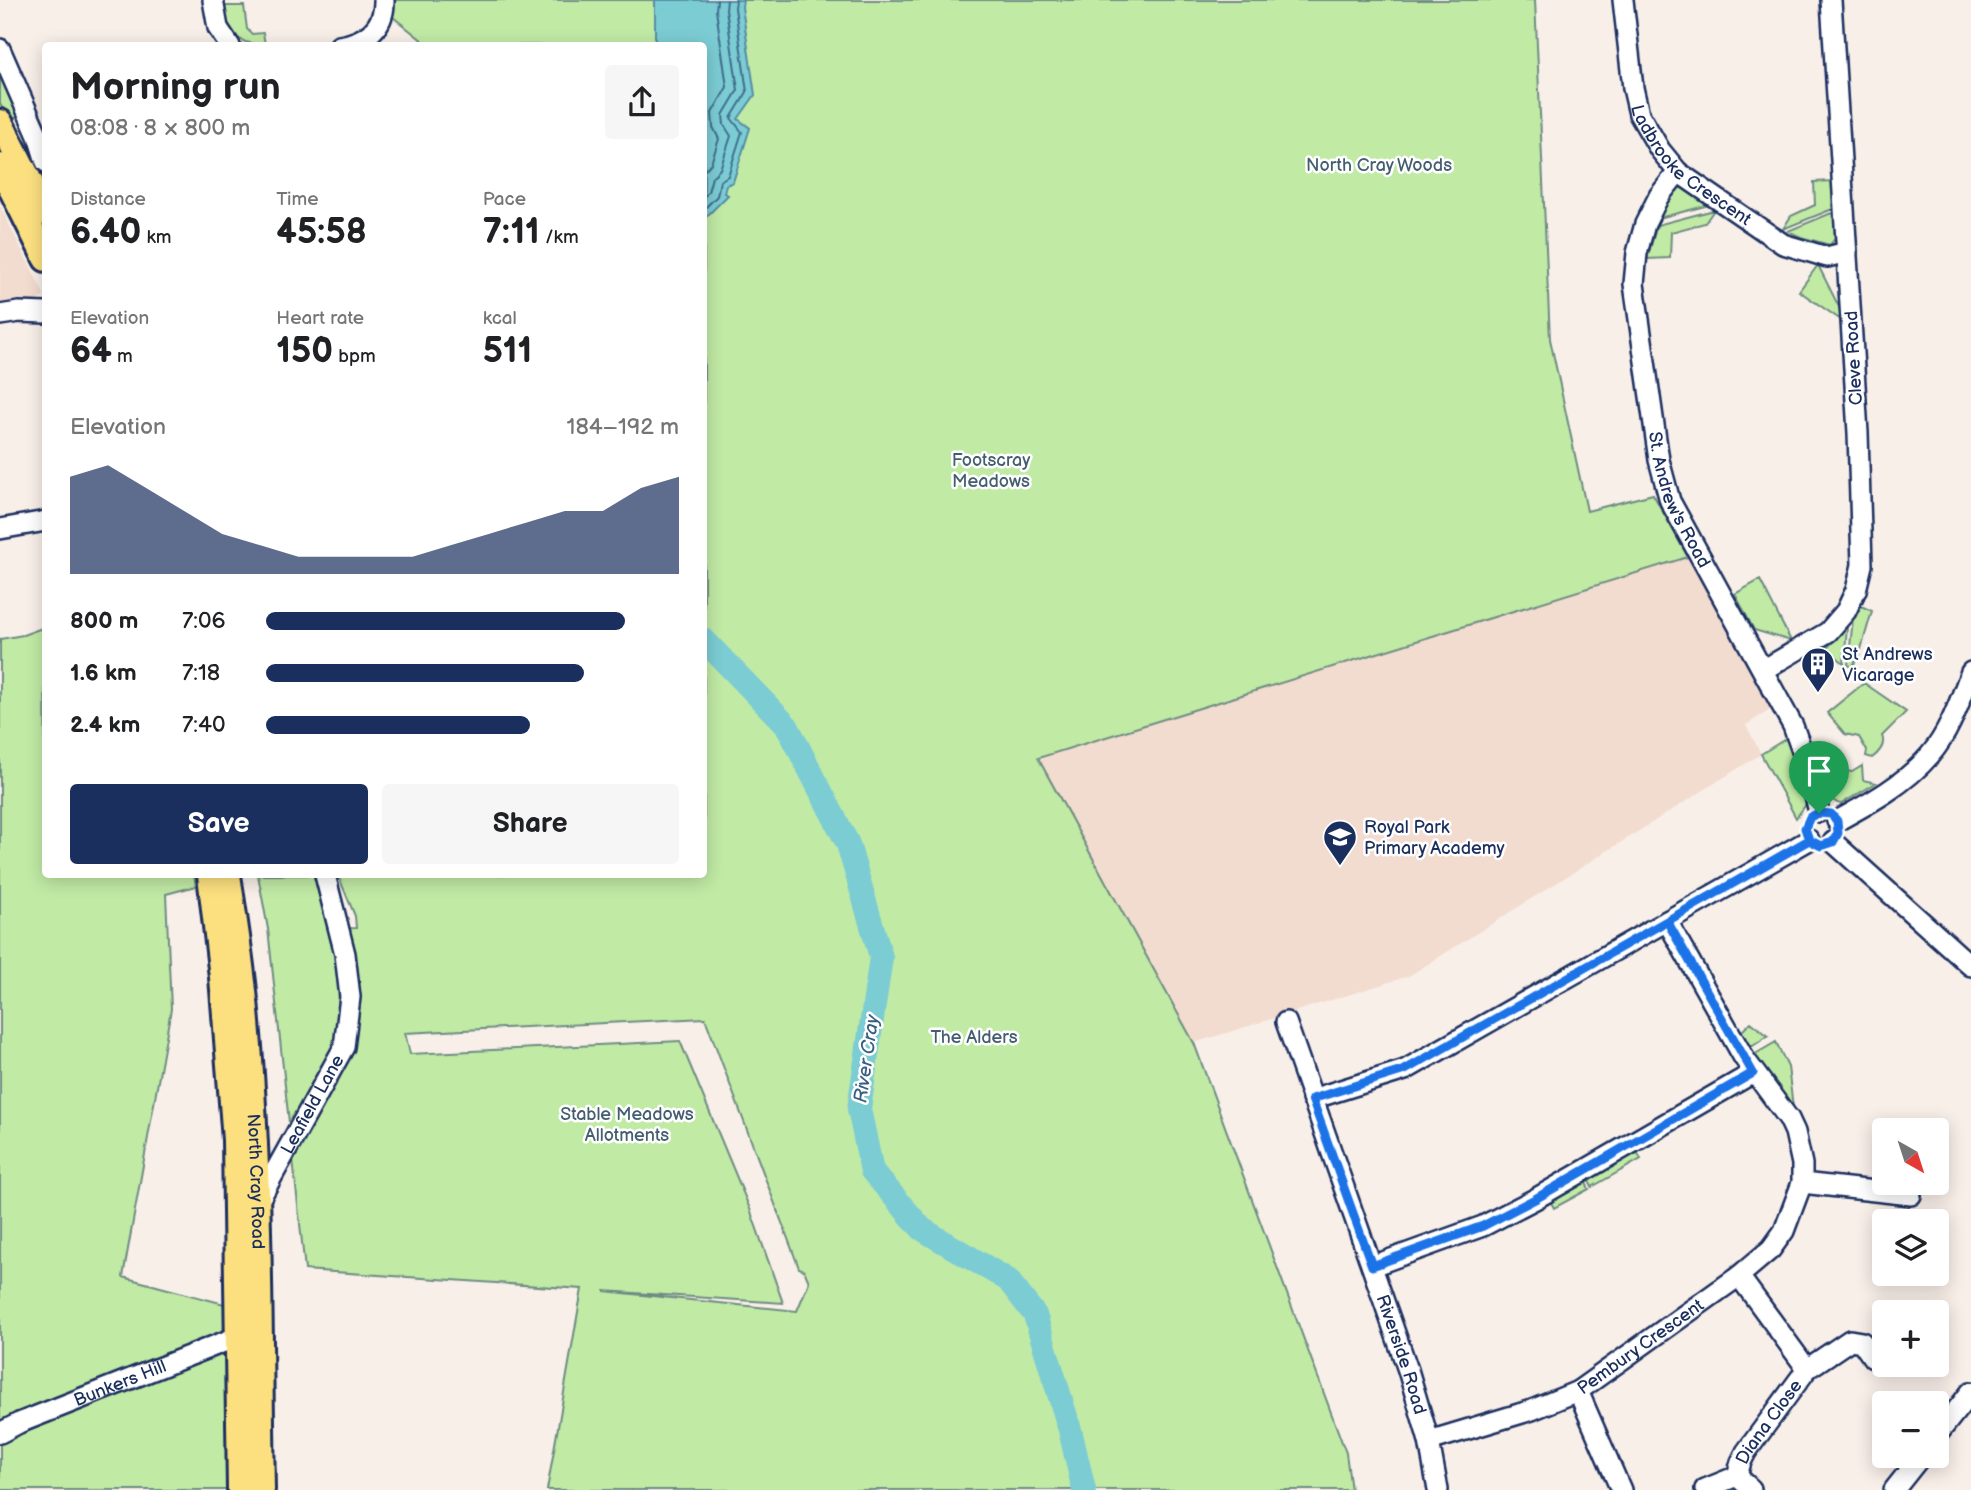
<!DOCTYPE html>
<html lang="en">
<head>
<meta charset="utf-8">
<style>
  body { margin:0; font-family:"Balsamiq Sans",sans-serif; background:#f6f6f6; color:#202124; height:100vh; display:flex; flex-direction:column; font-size:26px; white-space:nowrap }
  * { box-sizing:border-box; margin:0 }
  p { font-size:23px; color:#757577 }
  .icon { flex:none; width:38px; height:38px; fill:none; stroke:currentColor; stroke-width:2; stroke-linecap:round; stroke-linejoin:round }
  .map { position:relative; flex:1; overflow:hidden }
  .details { position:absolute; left:42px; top:42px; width:665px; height:836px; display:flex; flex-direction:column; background:#fff; border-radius:7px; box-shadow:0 4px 18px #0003 }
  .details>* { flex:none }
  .needle { width:46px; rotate:141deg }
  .controls { position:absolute; left:1872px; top:1118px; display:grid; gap:14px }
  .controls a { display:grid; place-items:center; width:77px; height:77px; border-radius:7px; background:#fff; box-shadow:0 4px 18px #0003; font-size:35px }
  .pin { position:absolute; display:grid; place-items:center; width:60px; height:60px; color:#fff; margin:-72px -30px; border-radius:50% 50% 50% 0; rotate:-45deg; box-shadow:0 0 7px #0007 }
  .pin .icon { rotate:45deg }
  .round { display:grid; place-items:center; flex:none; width:74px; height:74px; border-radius:7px; background:#f6f6f6 }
  .head { display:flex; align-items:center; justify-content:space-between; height:119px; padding:0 28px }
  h1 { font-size:38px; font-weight:700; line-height:52px }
  .figures { display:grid; grid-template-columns:repeat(3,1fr); gap:10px; height:119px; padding:7px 28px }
  .figures div { display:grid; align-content:center }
  .figures b { font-size:35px; font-weight:700 }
  .figures small { font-size:19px; font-weight:400 }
  .figures p { font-size:19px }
  .chart { height:196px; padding:14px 28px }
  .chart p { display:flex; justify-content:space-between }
  .chart svg { width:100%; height:126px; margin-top:7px; fill:#1b2f5e; opacity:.7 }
  .button { display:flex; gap:14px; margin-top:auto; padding:14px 28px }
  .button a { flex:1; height:80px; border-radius:7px; background:#1b2f5e; color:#fff; font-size:28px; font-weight:700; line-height:80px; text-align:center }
  .button a+a { background:#f6f6f6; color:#202124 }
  ul { padding:0 28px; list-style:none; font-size:23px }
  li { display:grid; grid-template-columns:112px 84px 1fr; align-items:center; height:52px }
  li i { height:18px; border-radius:9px; background:#1b2f5e }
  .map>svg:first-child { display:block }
</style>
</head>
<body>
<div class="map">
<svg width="1971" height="1490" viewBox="0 0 1971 1490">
  <rect width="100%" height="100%" fill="#f9efe9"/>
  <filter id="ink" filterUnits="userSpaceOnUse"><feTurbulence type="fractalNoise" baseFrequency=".0143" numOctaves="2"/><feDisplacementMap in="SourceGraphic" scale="14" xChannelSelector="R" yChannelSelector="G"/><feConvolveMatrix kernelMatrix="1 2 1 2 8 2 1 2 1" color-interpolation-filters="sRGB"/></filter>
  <g filter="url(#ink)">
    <path fill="#f2dccf" d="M 0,206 L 45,296 L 30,304 L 0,308 Z
      M 1688,557 L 1772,709 L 1746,725 L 1761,754 L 1409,976 L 1194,1043 L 1037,758 Z"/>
    <path fill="#c1eaa5" stroke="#6e8c82" stroke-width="2" fill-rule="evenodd" d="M 392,0 L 1535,0 L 1550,339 L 1587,511 L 1653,494 L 1688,557 L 1038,758 L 1194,1043 L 1346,1453 L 1351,1490 L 547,1490 L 582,1289 L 305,1270 L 268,929 L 258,875 L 315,875 L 335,929 L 356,928 L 355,916 L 338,875 L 704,875 L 704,46 L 428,45 L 393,17 ZM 705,1018 L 799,1268 L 804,1270 L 809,1282 L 797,1311 L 604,1291 L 783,1303 L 750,1209 L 680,1041 L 410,1054 L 405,1033 Z
      M 224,6 L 244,6 L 247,29 L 252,34 L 263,33 L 265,44 C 236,46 228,32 224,6 Z
      M 0,67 L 20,108 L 17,117 L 9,121 L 0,104 Z
      M 1834,181 L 1835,208 L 1783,229 L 1791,216 L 1815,205 L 1814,182 Z
      M 1680,187 L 1685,188 L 1709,205 L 1659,218 L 1670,197 Z
      M 1714,210 L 1705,223 L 1671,232 L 1670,258 L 1647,259 L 1657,225 Z
      M 1834,212 L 1836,237 L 1830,245 L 1801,237 L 1788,231 Z
      M 1818,265 L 1840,309 L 1841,320 L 1799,291 Z
      M 1760,580 L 1791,641 L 1754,630 L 1735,594 Z
      M 1861,606 L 1872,611 L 1859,656 L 1852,667 L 1848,665 L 1853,619 Z
      M 45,627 L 46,875 L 194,875 L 196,886 L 166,894 L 171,1009 L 123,1277 L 228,1305 L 227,1490 L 0,1490 L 0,639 L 23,635 Z
      M 1847,627 L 1844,663 L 1826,649 Z
      M 1864,683 L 1906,712 L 1882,736 C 1886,745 1880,752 1872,758 L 1866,756 L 1867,751 L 1859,737 L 1845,734 L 1827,713 Z
      M 1787,738 L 1807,803 L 1796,818 L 1761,754 Z
      M 1862,766 L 1863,780 L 1876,783 L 1841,804 C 1825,801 1824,780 1820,767 L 1852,772 Z
      M 1751,1022 L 1768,1036 L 1748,1049 L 1739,1034 Z
      M 1776,1042 L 1788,1067 L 1793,1107 L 1789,1109 L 1752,1056 Z
      M 1635,1148 L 1641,1159 L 1592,1187 L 1586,1176 Z
      M 1583,1177 L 1589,1189 L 1554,1208 L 1548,1197 Z"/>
    <path fill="#7bccd4" stroke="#558da5" stroke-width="2" d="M 655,0 L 743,0 L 742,7 L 755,95 L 738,119 L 750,128 L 733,182 L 726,185 L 724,193 L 728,195 L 704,219 L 704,46 L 655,45 Z"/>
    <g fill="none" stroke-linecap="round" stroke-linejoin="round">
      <path stroke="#416e8d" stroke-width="2" d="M 704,171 L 711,163 L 719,139 L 713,127 L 712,113 L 727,87 L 716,10 L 717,0
        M 704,197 L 708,192 L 712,177 L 720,169 L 731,136 L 724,125 L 723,115 L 738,90 L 726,9 L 727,0
        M 704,209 L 717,196 L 720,181 L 728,176 L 742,132 L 731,118 L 747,92 L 735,8 L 736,0"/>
      <path stroke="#7bccd4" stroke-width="24" d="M 704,640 L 787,726 L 848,844 L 881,957 L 859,1109 L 872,1171 L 922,1229 L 1008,1280 L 1035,1315 L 1070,1430 L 1084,1490"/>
      <g stroke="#1b2f5e" stroke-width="24">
        <g id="minor">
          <path d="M 213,0 L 218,28 L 230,46"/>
          <path id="s1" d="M 1623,0 L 1633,88 L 1639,114 L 1660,150 L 1678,172 L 1783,244 L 1827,257 L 1847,252"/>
          <path d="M 339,46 C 365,42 385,28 384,0"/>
          <path d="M 0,49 L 38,136 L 46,162"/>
          <path id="s2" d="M 1678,172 L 1659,196 L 1645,224 L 1637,253 L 1634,284 L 1659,460 L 1670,501 L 1793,726 L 1807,765 L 1819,812"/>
          <path d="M 0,315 L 19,312 L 46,313"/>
          <path d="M 0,529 L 46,521"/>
          <path d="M 1763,670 L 1828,632 L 1846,611 L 1856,590 L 1862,565 L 1858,433 L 1831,0"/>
          <path d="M 1837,821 C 1870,803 1905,784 1930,755 C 1950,732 1960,700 1971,672"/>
          <path d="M 1833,842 L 1971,966"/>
          <path id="s3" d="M 1286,1022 L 1408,1370 L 1429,1441 L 1438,1490"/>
          <path d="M 1312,1099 L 1405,1070 L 1809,840"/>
          <path d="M 1802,1183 L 1911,1195"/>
          <path id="s4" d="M 257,1204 L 344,1047 L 350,997 L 345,954 L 325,875"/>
          <path d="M 1372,1266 L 1483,1226 L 1535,1199 L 1753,1073"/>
          <path d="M 1807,1369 L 1850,1340 L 1862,1342 L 1873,1358"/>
          <path d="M 1578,1391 L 1621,1490"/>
          <path id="s5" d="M 0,1433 L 19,1423 L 239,1336"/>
          <path d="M 1937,1435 L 1971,1392"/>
          <path id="s6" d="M 1429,1441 L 1532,1410 L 1578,1391 L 1739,1276 L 1771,1249 L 1784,1231 L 1802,1183 L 1802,1164 L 1795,1132 L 1789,1119 L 1744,1058 L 1667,921"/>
          <path d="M 1737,1476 L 1751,1489"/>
          <path id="s7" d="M 1705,1489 L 1737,1476 L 1741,1462 L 1746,1452 L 1807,1369 L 1739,1276"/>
          <path d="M 1894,1490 L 1921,1456"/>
        </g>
      </g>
      <g stroke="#1b2f5e" stroke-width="30">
        <g id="major">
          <path d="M 0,122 L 46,213"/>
          <path d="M 0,166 L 46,259"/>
          <path d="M 210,875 L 222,977 L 235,1140 L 240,1490"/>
          <path id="s8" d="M 228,875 C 234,917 241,959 245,1001 C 261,1164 259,1327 262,1490"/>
        </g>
      </g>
      <use href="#minor" stroke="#fff" stroke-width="19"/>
      <use href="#major" stroke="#fce080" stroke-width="24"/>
    </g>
  </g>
  <g fill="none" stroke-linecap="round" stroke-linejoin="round" filter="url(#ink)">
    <g stroke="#fff" stroke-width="14">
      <path id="route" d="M 1819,813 L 1810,817 L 1805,828 L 1809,840 L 1667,921 L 1753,1073 L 1535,1199 L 1483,1226 L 1372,1266 L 1312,1099 L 1405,1070 L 1809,840 L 1821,846 L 1833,842 L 1838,833 L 1837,821 L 1831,814 L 1819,813"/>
    </g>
    <use href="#route" stroke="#1a73e8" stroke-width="9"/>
  </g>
  <defs>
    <g id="building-pin" transform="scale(1.75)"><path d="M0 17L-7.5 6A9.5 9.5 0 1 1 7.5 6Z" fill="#1b2f5e" stroke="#fff"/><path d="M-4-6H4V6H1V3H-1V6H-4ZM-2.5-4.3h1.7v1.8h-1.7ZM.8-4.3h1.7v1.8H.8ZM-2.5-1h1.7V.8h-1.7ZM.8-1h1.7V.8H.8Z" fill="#fff"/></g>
    <g id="school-pin" transform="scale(1.75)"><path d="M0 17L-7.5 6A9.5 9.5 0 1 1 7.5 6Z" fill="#1b2f5e" stroke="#fff"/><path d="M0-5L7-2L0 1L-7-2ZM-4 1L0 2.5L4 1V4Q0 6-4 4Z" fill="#fff"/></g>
  </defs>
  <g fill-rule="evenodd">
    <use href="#building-pin" x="1818" y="664"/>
    <use href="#school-pin" x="1340" y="837"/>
  </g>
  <g text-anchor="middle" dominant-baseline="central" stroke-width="5" stroke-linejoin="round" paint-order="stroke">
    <g font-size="18" fill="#1b2f5e" stroke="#fff">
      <text stroke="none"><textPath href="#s1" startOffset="189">Ladbrooke Crescent</textPath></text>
      <text transform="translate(1854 358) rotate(-93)">Cleve Road</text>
      <text stroke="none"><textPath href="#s2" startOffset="345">St. Andrew's Road</textPath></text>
      <text stroke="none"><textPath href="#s4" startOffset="114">Leafield Lane</textPath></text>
      <text stroke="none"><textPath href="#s8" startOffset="308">North Cray Road</textPath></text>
      <text stroke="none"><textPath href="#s6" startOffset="234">Pembury Crescent</textPath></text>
      <text stroke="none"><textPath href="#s3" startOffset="352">Riverside Road</textPath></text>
      <text stroke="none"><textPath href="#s5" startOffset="130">Bunkers Hill</textPath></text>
      <text stroke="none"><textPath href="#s7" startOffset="98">Diana Close</textPath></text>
    </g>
    <g font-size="18" fill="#445e70" stroke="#fff">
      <text x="1379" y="165">North Cray Woods</text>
      <text x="991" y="460">Footscray<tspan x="991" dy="21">Meadows</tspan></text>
      <text x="974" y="1037">The Alders</text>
      <text x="627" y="1114">Stable Meadows<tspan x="627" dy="21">Allotments</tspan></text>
    </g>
    <g font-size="18" fill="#1b2f5e" stroke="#fff" text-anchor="start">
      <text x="1842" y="654">St Andrews<tspan x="1842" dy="21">Vicarage</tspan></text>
      <text x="1364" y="827">Royal Park<tspan x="1364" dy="21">Primary Academy</tspan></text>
    </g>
    <g font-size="19" font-style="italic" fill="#385e81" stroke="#fff">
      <text transform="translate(867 1059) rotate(-82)">River Cray</text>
    </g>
  </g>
</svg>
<div class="controls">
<a><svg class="needle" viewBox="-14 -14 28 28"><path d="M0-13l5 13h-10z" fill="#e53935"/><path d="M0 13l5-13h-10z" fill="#757577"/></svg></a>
<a><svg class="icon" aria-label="layers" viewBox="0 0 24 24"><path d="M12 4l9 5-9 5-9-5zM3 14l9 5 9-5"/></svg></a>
<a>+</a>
<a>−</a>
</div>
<div class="pin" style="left:1819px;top:813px;background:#1e9e55"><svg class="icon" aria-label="arrive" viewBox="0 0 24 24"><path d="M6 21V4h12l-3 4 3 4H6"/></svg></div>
<section class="details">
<div class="head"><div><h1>Morning run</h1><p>08:08 · 8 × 800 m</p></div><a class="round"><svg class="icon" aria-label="share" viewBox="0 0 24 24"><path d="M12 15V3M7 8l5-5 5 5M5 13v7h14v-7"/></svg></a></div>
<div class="figures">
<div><p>Distance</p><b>6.40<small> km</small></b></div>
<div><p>Time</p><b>45:58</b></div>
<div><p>Pace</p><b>7:11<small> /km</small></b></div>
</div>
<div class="figures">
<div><p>Elevation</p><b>64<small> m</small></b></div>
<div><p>Heart rate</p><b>150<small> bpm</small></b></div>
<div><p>kcal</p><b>511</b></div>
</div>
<div class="chart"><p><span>Elevation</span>184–192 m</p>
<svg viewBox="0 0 160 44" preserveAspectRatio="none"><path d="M0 44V10L10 6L20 14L30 22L40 30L50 34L60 38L70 38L80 38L90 38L100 34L110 30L120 26L130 22L140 22L150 14L160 10V44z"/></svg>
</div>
<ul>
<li><b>800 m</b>7:06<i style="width:87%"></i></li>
<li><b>1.6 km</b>7:18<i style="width:77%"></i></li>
<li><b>2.4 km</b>7:40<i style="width:64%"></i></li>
</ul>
<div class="button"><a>Save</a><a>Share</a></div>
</section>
</div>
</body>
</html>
